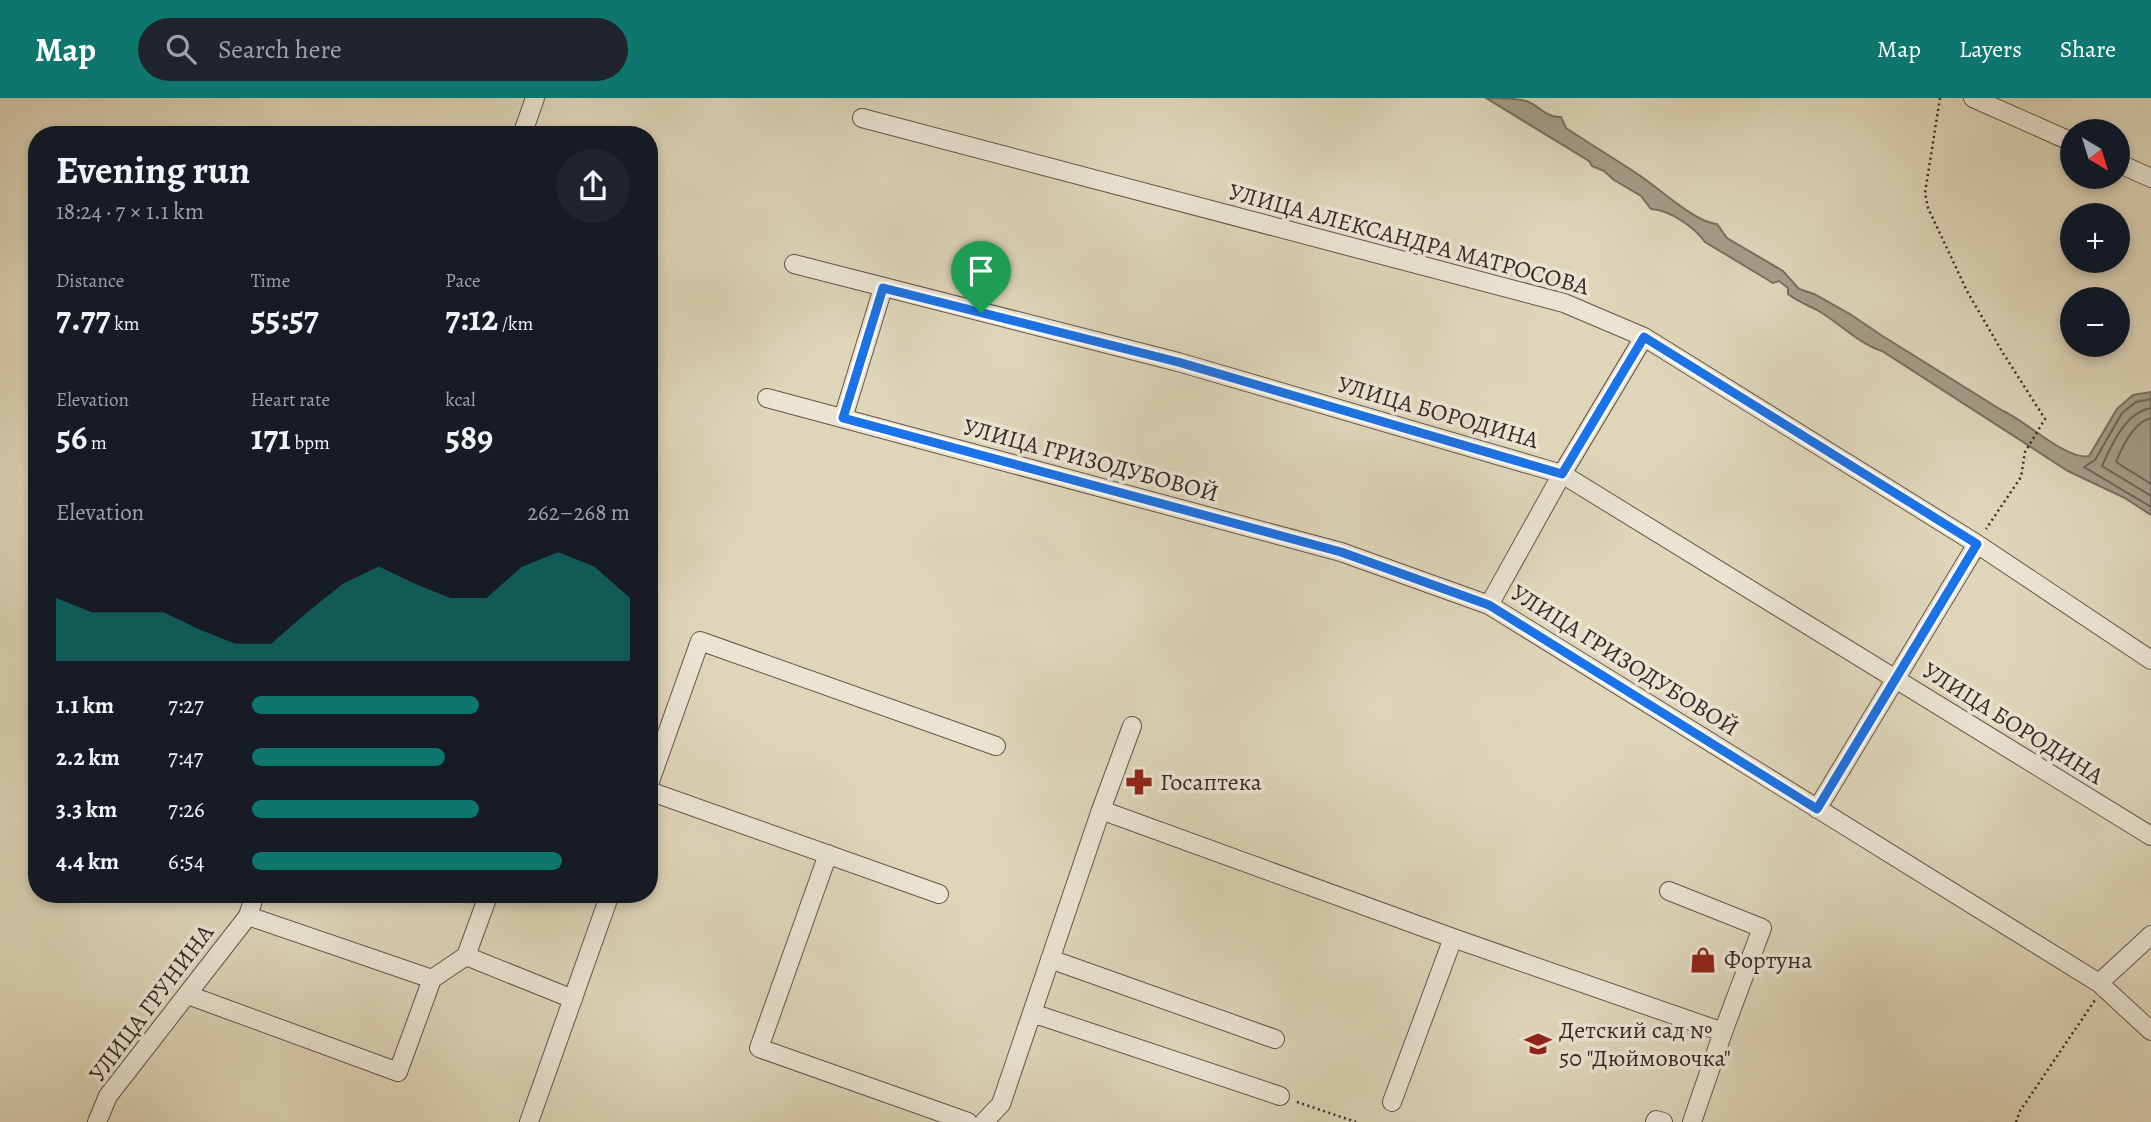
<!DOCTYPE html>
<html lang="en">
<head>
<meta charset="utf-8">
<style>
  body { margin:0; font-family:Alegreya,serif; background:#20242c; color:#f1f3f6; height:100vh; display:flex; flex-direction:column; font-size:26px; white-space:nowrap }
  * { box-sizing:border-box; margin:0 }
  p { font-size:23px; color:#9ea1a6 }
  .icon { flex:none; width:38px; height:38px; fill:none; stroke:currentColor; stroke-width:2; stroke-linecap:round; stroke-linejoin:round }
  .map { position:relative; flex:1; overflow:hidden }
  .drawer { position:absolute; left:28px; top:28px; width:630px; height:777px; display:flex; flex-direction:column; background:#171b24; border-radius:28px; box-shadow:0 4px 10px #0003 }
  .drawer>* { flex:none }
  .needle { width:46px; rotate:142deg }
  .buttons { position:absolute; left:2060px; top:21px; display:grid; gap:14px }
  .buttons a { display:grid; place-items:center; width:70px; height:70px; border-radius:50%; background:#171b24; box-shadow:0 4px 10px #0003; font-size:35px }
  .pin { position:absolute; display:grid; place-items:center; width:60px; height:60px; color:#fff; margin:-72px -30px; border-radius:50% 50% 50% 0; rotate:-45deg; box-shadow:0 0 7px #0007 }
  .pin .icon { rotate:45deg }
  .round { display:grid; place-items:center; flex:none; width:74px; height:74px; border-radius:37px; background:#20242c }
  .head { display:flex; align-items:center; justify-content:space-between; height:119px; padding:0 28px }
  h1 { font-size:38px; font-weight:600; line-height:52px }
  .figures { display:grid; grid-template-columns:repeat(3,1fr); gap:10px; height:119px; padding:7px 28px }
  .figures div { display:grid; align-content:center }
  .figures b { font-size:35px; font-weight:600 }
  .figures small { font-size:19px; font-weight:400 }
  .figures p { font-size:19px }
  .chart { height:196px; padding:14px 28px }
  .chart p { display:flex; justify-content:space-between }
  .chart svg { width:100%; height:126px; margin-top:7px; fill:#0f766e; opacity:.7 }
  ul { padding:0 28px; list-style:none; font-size:23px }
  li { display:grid; grid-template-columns:112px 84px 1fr; align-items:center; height:52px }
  li i { height:18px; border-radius:9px; background:#0f766e }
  header { display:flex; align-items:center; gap:42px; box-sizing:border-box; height:98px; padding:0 35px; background:#0f766e; color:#fff }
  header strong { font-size:33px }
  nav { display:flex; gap:38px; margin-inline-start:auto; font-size:24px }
  .search { width:490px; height:63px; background:#20242c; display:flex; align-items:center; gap:18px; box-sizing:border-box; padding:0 24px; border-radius:38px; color:#9ea1a6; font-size:26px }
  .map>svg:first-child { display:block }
</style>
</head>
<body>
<header>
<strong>Map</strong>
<div class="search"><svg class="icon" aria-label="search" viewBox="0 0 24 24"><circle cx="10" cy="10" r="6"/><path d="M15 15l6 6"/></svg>Search here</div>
<nav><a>Map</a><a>Layers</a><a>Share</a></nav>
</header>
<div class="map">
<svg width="2151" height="1024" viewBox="0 0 2151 1024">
  <rect width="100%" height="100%" fill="#dfd6ba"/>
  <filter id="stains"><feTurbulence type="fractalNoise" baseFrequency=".00286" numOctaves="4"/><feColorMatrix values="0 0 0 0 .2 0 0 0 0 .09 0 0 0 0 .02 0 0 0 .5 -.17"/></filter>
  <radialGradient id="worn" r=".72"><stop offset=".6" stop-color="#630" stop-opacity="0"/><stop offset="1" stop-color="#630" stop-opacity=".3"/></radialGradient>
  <path fill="#a69c87" stroke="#7a6e60" stroke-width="2" d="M 1486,0 C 1500,0 1513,0 1526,3 C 1539,7 1546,20 1561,19 L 1566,30 C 1590,46 1615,61 1639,77 C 1659,90 1694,124 1717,126 L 1727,140 L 1783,173 L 1799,191 L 1814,196 L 1850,216 L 1881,237 L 2003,313 C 2025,322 2067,363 2089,358 L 2117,311 L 2133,297 L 2151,294 L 2151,417 L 2125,400 L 2068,373 L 1882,253 C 1857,245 1840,225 1817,212 C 1807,207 1797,203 1788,196 L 1788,190 L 1779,183 L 1773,185 L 1705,144 C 1694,129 1670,112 1651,111 L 1641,98 L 1614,82 L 1604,73 L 1592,68 L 1589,63 Z"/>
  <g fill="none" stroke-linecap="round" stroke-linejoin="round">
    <path stroke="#6f6356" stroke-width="2" d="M 2151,301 L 2136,304 L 2122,315 L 2095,362 L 2084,369 L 2151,409
      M 2151,310 C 2125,315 2112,346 2102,368 L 2151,398
      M 2151,320 C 2134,324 2122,349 2116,364 L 2151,386"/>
    <g stroke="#62554a" stroke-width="20">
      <path id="minor" d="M 1973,0 L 2072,44
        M 862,20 L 1564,205 L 1644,239 L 1977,446 L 2151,562
        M 522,37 L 535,0
        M 2118,65 L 2151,80
        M 794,166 L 1178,264 L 1562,376 L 2151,738
        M 767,300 L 1341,454 L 1489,507 L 2099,885 L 2151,933
        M 843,320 L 883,190
        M 1489,507 L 1562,376 L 1644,239
        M 649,686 L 700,543 L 996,648
        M 649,693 L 939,796
        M 1817,711 L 1977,446
        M 1101,712 L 1453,840 L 1723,934 L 1692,1024
        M 828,756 L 759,950 L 968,1024
        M 1669,793 L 1762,830 L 1723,934
        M 248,818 L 432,881 L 466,858 L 573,901
        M 466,858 L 488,798 L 482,796
        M 1050,861 L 1275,941
        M 2099,885 L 2151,837
        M 188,897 L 398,974 L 432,881
        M 1032,915 L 1280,998
        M 1392,1004 L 1453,840
        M 97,1024 L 108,998 L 248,818 L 255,796
        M 529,1024 L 610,796
        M 984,1024 L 1001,1006 L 1101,712 L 1132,628
        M 1655,1024 L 1656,1022 L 1663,1024"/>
    </g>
    <path stroke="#382a25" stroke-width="2.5" stroke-dasharray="2 3.5" stroke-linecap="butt" d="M 1940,0 L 1925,95 L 1928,110 L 1967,193 L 2003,255 L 2045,321 L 2025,354 L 2021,379 L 1986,431
      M 1297,1004 L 1356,1024
      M 2016,1024 L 2020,1013 L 2095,902"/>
    <use href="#minor" stroke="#eae4d2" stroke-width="18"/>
  </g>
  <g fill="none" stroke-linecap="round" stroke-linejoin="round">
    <g stroke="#fff" stroke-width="14">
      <path id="route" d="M 883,190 L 1178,264 L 1562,376 L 1644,239 L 1977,446 L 1817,711 L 1489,507 L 1341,454 L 843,320 Z"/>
    </g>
    <use href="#route" stroke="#1a73e8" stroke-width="9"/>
  </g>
  <defs>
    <g id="pharmacy-bare" transform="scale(2.1)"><path d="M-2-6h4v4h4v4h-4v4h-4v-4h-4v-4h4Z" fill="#8f2418" stroke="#eae4d2" stroke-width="2.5" paint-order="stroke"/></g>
    <g id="shop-bare" transform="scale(2.1)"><path d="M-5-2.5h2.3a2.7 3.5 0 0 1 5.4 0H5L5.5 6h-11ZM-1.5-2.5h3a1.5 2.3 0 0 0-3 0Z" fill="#8f2418" stroke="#eae4d2" stroke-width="2.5" paint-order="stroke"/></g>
    <g id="school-bare" transform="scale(2.1)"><path d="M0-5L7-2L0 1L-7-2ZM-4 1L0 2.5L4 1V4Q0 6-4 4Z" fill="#8f2418" stroke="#eae4d2" stroke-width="2.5" paint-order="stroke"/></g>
  </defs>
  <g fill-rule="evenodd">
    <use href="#pharmacy-bare" x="1139" y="684"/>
    <use href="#shop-bare" x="1703" y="862"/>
    <use href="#school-bare" x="1538" y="946"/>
  </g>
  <g text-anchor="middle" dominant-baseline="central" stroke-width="7" stroke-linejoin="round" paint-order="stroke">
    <g font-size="24" fill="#382a25" stroke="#eae4d2">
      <text transform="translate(1409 141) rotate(15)">УЛИЦА АЛЕКСАНДРА МАТРОСОВА</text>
      <text transform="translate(1438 314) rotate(16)">УЛИЦА БОРОДИНА</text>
      <text transform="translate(1091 362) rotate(15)">УЛИЦА ГРИЗОДУБОВОЙ</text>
      <text transform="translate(1625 562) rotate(32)">УЛИЦА ГРИЗОДУБОВОЙ</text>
      <text transform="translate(2013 625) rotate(32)">УЛИЦА БОРОДИНА</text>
      <text transform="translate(151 905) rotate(-53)">УЛИЦА ГРУНИНА</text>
    </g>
    <g font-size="24" fill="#382a25" stroke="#eae4d2" text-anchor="start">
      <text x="1160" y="684">Госаптека</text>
      <text x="1724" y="862">Фортуна</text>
      <text x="1559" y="932">Детский сад №<tspan x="1559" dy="28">50 "Дюймовочка"</tspan></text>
    </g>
  </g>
  <rect width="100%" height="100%" filter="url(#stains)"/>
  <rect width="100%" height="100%" fill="url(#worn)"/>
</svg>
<div class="buttons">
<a><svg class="needle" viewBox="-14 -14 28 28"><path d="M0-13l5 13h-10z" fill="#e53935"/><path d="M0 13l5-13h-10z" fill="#9ea1a6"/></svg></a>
<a>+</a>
<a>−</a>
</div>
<div class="pin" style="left:981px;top:215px;background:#1e9e55"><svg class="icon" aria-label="arrive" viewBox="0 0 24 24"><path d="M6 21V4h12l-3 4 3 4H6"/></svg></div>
<section class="drawer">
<div class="head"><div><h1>Evening run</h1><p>18:24 · 7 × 1.1 km</p></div><a class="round"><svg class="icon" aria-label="share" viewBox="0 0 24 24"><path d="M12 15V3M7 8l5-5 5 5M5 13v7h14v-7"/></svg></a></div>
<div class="figures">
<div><p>Distance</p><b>7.77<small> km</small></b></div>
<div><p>Time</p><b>55:57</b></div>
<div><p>Pace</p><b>7:12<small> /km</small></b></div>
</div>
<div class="figures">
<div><p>Elevation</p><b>56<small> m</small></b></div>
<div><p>Heart rate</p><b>171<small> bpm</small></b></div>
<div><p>kcal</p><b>589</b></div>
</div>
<div class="chart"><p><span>Elevation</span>262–268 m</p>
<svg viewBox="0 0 160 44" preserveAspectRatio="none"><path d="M0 44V22L10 27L20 27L30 27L40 33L50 38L60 38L70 27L80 17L90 11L100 17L110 22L120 22L130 11L140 6L150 11L160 22V44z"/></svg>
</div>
<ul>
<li><b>1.1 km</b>7:27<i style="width:60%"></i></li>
<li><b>2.2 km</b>7:47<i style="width:51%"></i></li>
<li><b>3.3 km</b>7:26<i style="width:60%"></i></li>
<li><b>4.4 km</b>6:54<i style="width:82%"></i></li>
</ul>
</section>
</div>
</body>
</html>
